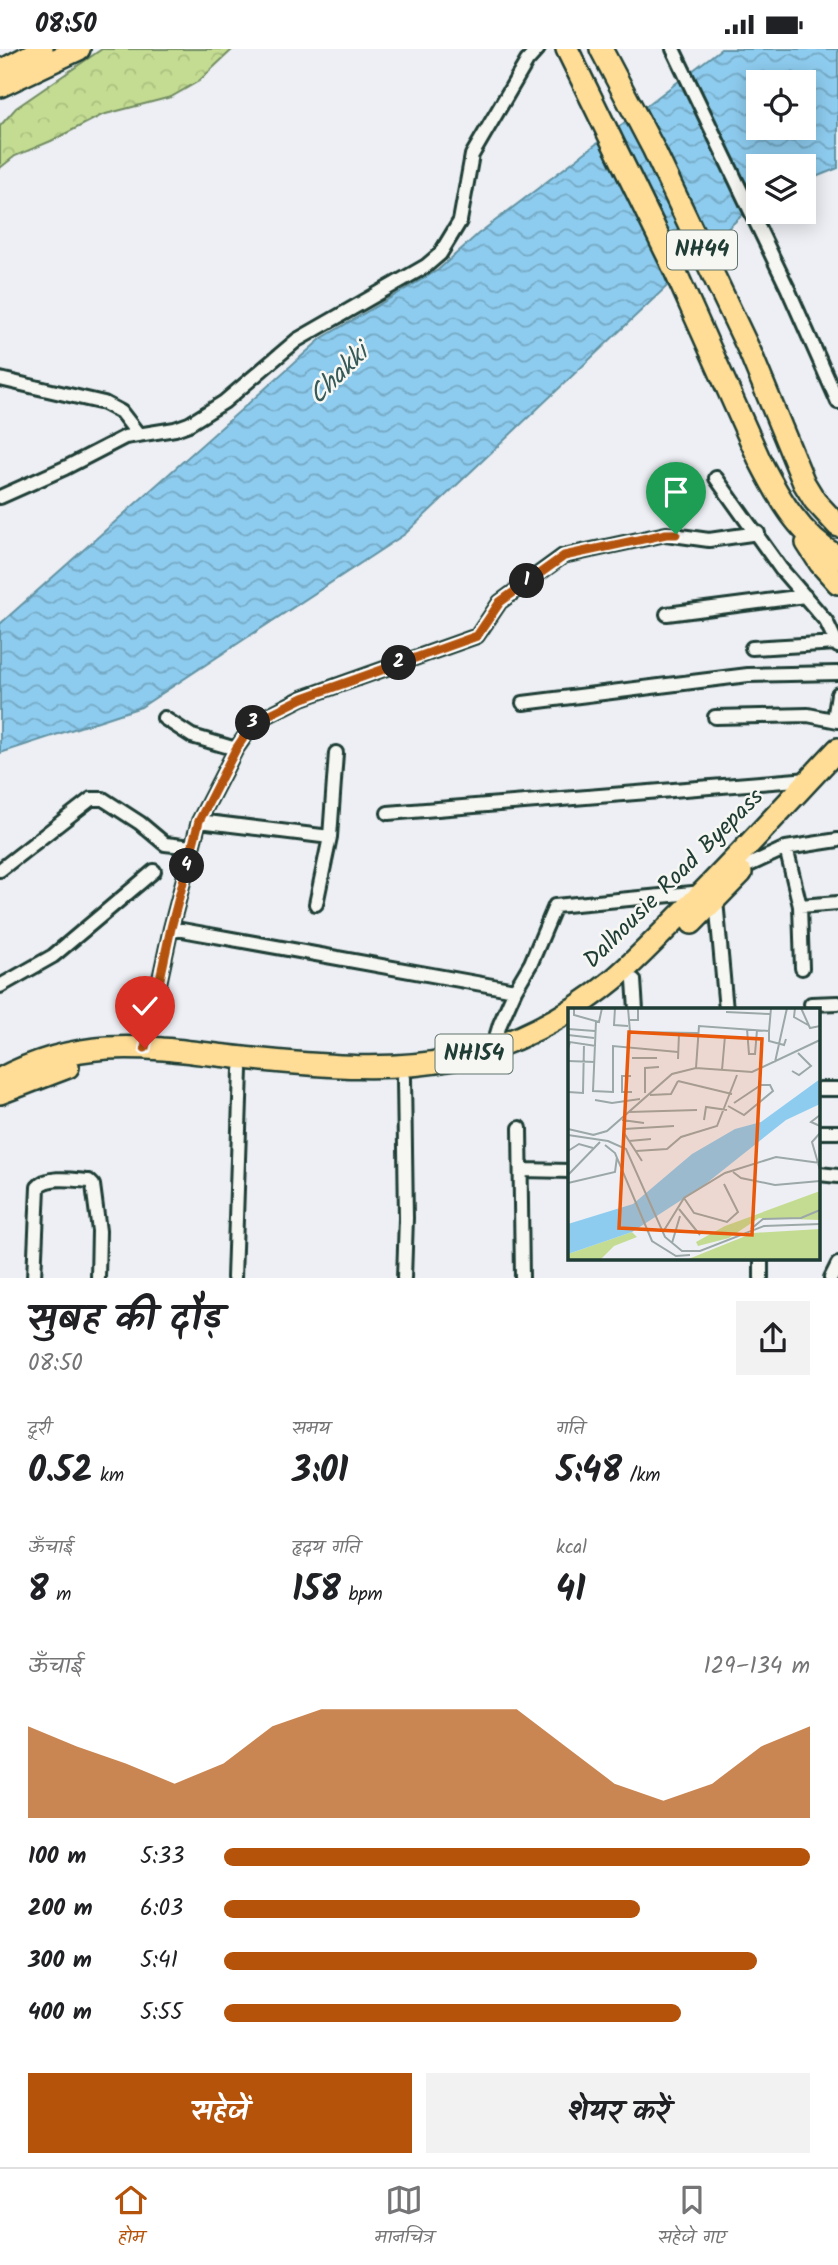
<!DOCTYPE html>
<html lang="hi">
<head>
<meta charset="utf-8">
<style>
  body { margin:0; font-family:Kalam,"Playpen Sans Deva",sans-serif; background:#f2f2f2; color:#202124; height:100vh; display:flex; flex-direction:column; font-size:26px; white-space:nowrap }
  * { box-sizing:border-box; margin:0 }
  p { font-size:23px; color:#757577 }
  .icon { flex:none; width:38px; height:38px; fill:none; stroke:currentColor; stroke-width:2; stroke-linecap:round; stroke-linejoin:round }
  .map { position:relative; height:1229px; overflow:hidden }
  .details { display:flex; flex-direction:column; background:#fff; flex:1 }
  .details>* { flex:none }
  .buttons { position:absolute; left:746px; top:21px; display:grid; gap:14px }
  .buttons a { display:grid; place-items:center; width:70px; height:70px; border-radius:0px; background:#fff; box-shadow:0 4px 18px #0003; font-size:35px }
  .pin { position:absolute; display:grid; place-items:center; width:60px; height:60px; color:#fff; margin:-72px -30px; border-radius:50% 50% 50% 0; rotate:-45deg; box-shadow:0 0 7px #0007 }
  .pin .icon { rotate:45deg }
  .km { position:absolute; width:35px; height:35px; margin:-18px; border-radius:50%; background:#222; color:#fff; font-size:19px; line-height:35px; text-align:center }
  .round { display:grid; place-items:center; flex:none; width:74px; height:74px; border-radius:0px; background:#f2f2f2 }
  .overview { display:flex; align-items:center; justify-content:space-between; height:119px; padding:0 28px }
  h1 { font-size:38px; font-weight:700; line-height:52px }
  .metrics { display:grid; grid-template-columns:repeat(3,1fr); gap:10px; height:119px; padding:7px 28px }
  .metrics div { display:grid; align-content:center }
  .metrics b { font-size:35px; font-weight:700 }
  .metrics small { font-size:19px; font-weight:400 }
  .metrics p { font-size:19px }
  .chart { height:196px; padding:14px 28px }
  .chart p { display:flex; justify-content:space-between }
  .chart svg { width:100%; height:126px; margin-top:7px; fill:#b45309; opacity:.7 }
  .button { display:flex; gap:14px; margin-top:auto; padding:14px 28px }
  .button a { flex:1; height:80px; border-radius:0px; background:#b45309; color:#fff; font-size:28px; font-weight:700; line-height:80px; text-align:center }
  .button a+a { background:#f2f2f2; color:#202124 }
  ul { padding:0 28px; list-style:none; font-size:23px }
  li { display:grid; grid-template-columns:112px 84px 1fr; align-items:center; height:52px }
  li i { height:18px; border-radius:9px; background:#b45309 }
  .status { display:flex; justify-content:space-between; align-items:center; height:49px; padding:0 35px; background:#fff; direction:ltr }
  .status svg { height:19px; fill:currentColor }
  .dock { display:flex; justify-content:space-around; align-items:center; height:98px; border-top:2px solid #e0e0e0; background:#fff; font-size:19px; color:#757577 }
  .dock a { display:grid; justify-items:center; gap:4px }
  .dock .selected { color:#b45309 }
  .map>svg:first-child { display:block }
</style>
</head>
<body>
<div class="status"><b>08:50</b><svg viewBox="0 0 49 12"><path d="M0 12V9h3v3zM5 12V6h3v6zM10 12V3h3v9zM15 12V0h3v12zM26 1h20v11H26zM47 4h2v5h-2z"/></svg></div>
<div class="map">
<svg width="838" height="1229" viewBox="0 0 838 1229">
  <defs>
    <pattern id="forest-crowns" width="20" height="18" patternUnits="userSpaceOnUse" patternTransform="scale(1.75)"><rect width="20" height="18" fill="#c4dc92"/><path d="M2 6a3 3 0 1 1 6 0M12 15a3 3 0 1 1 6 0" fill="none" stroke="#a8be7e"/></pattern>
    <pattern id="water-waves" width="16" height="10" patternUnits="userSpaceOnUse" patternTransform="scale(1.75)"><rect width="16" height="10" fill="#8eccef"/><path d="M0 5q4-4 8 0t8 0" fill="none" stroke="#73a7c2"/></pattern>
  </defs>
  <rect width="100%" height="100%" fill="#edeff4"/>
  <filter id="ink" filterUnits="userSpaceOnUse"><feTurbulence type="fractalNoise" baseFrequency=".0143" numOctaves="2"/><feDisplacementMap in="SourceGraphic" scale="14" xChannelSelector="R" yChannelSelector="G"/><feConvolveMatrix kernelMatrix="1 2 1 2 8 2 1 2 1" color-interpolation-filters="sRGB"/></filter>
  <g filter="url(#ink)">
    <path fill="url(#forest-crowns)" stroke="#728c63" stroke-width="2" d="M 102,0 L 233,0 L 199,32 L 171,48 L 102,66 L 51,92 L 15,107 L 0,119 L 0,77 L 16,59 Z"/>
    <path fill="url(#water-waves)" stroke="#6293a4" stroke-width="2" fill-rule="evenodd" d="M 721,0 L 838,0 L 838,119 L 803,133 L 803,117 L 758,117 L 758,151 L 405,485 L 141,658 L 0,704 L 0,575 L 322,289 L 438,221 L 478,185 ZM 758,33 L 803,33 L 803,79 L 758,79 Z"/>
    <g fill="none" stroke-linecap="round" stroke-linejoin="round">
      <g stroke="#1f3d34" stroke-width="18">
        <path id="minor" d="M 673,0 L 788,240 L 838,353
          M 0,330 L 104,354 L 121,363 L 138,385
          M 716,429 L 781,520 L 826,572 L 838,597
          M 0,448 L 65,419 L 125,388 L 175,380 L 189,375 L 224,353 L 297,291 L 426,217 L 440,205 L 460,172 L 472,106 L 527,12 L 538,0
          M 667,565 L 805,547
          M 752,599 L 837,594
          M 523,654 L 748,626 L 838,624
          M 715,668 L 808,666 L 838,672
          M 164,669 L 192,687 L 236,700
          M 834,671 L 838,645
          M 388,764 L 809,730
          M 199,772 L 330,788 L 336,704
          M 786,799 L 800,857 L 802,919
          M 749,816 L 786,799 L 838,791
          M 0,821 L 91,750 L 103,750 L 140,774 L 165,795 L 192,798
          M 716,851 L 726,961
          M 316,855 L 330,788
          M 800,857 L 838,854
          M 171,879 L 515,941
          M 634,931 L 636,961
          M 0,937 L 53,907 L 154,822
          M 811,955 L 838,954
          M 493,998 L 500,975 L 515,941 L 531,914 L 555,857 L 703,843
          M 145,999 L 171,879 L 199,772 L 236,700 L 255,673 L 302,649 L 477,587 L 500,553 L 563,507 L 666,485 L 709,491 L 758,484
          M 404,1029 L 406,1169 L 404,1229
          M 819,1040 L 838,1040
          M 520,1079 L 522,1229
          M 819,1083 L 838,1083
          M 522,1121 L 570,1122
          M 819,1125 L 838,1127
          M 761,1210 L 761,1229
          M 34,1229 L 38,1138 C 47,1126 75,1131 89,1132 L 93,1136 L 99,1182 L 98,1229
          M 234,1229 L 241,1021
          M 831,1229 L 838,1215"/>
      </g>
      <g stroke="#1f3d34" stroke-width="26">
        <path id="trunk" d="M 567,0 L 672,215 L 760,412 C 779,449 800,487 838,508
          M 601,0 L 653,99 L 750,303 L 804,434 L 815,452 L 838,477
          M 5,20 L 42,0
          M 0,37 L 79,0
          M 807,494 L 820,514 L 838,534
          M 692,874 L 741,824
          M 0,1030 C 94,980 165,1002 263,1011 C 326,1017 391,1023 453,1010 C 510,998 568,968 613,931 C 637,911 659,887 681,865 C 735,812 786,755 838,700
          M 0,1044 L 68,1018"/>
      </g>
      <use href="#minor" stroke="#f6f6f2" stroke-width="12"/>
      <use href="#trunk" stroke="#ffdd96" stroke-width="21"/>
    </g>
  </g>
  <g fill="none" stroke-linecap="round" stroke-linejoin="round" filter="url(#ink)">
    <g stroke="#fff" stroke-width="14">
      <path id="route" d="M 145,999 L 171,879 L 199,772 L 236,700 L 254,673 L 303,649 L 477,587 L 500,553 L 564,507 L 666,485 L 676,485"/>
    </g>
    <use href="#route" stroke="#b45309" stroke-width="9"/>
  </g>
  <g text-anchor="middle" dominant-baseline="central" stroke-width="5" stroke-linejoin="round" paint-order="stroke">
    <g fill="#f6f6f2" stroke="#60746d" stroke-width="2">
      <rect x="667" y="181.5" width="70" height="39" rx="5"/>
      <rect x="435.5" y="985.5" width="77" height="39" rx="5"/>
    </g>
    <g font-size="23" font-weight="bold" fill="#1f3d34">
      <text x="702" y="201">NH44</text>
      <text x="474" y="1005">NH154</text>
    </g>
    <g font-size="24" fill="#1f3d34" stroke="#f6f6f2">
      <text transform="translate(674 830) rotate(-45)">Dalhousie Road Byepass</text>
    </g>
    <g font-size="26" font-style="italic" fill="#355a59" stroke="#f6f6f2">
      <text transform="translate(339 326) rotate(-45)">Chakki</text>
    </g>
  </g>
  <g transform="translate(568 959)">
    <rect width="252" height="252" fill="#edeff4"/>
    <path d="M 252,183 L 252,212 L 191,210 L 161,230 L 130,238 L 128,234 L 157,218 ZM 252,221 L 252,252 L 118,252 L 185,225 ZM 64,224 L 69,229 L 46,238 L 32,252 L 0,252 L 0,246 Z" fill="#c4dc92"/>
    <path d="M 252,71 L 252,96 L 218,112 L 135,178 L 64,224 L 0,246 L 0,216 L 65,196 L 124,146 L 167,121 L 193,114 Z" fill="#8eccef"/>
    <path fill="none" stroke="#9ba8a7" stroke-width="2" d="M 6,0 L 6,7 L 31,14 L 34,0M 47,0 L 46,17 L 60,18M 60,0 L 62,24 L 130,25M 227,0 L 226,9 L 240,17M 233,0 L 242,20 L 252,18M 158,4 L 202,6M 60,12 L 70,12 L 70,0M 28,13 L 25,83 L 45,84 L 45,38 L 110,44M 0,21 L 27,23M 179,21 L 181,46 L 187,46 L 189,22M 201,23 L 201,33 L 216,37 L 218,31M 0,27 L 26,30M 0,41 L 2,34 L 28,38M 64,50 L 89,50M 110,51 L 111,25M 0,53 L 27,54M 207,54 L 219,0M 128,60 L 131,18 L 201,23 L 203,0M 154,62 L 157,28M 224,63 L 231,67 L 243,58 L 230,45M 63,68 L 54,68 L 54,84 L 64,84M 110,73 L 164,86M 0,84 L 15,85 L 16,36M 77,85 L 77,60 L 91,59M 82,87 L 103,86 L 110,73M 27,92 L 44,95 L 72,91M 160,98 L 176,107 L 205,83 L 202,77 L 193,77 L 166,95M 61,104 L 129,102M 252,107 L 243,114 L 252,118M 54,112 L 76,115M 136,112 L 138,99 L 159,102M 57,113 L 56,125 L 74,153M 0,121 L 26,127M 56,121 L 106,118M 252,125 L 244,134 L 252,162M 0,127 L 40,133 L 58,141 L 97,229 L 114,243 L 132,243 L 196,218 L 252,216M 25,127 L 39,123 L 104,66 L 128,60 L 184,64 L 252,32M 61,133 L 83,131M 37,137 L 47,145 L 84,233 L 108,248 L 122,247M 0,143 L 11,136 L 25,140M 68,143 L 99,141 L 113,129 L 149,118 L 169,67M 165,164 L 173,170 L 207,177 L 252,173M 0,167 L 32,134M 0,175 L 47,164 L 49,149M 116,190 L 126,205 L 159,214 L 170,204 L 156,176M 111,201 L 132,227M 183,221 L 195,211 L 233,210 L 252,202M 95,224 L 116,190 L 157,165 L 208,149 L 252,155M 104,235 L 112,208"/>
    <path fill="#e8590c" fill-opacity="0.15" stroke="#e8590c" stroke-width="3.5" d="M 61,24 L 194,31 L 184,227 L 51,220 Z"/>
    <rect width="252" height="252" fill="none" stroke="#1f3d34" stroke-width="3.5"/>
  </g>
</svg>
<div class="buttons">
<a><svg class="icon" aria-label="locate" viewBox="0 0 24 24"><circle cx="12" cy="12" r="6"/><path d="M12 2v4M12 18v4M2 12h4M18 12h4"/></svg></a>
<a><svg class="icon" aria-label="layers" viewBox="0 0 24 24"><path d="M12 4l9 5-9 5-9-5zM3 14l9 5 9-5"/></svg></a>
</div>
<div class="pin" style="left:676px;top:485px;background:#1e9e55"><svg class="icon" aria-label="arrive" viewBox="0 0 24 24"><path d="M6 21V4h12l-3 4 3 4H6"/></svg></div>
<div class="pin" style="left:145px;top:999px;background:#d93025"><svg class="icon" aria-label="check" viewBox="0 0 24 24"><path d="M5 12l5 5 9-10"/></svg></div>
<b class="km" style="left:527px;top:532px">1</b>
<b class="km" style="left:399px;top:614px">2</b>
<b class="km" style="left:253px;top:674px">3</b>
<b class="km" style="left:187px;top:817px">4</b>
</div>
<section class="details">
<div class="overview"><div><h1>सुबह की दौड़</h1><p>08:50</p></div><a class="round"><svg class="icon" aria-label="share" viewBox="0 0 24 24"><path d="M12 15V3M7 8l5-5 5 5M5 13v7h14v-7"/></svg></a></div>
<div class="metrics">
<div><p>दूरी</p><b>0.52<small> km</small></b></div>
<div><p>समय</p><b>3:01</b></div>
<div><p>गति</p><b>5:48<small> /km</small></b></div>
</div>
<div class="metrics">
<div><p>ऊँचाई</p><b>8<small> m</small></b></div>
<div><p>हृदय गति</p><b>158<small> bpm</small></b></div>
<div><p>kcal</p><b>41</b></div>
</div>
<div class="chart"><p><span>ऊँचाई</span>129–134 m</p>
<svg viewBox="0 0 160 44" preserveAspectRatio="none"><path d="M0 44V12L10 19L20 25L30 32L40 25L50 12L60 6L70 6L80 6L90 6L100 6L110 19L120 32L130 38L140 32L150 19L160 12V44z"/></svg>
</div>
<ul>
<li><b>100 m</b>5:33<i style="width:100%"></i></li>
<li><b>200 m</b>6:03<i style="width:71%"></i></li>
<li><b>300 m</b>5:41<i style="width:91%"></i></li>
<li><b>400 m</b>5:55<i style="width:78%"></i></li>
</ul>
<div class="button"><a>सहेजें</a><a>शेयर करें</a></div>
</section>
<nav class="dock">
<a class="selected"><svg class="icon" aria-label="home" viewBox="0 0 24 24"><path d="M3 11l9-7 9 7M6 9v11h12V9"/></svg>होम</a>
<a><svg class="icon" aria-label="map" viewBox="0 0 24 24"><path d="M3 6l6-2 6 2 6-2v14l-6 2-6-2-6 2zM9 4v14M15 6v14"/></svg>मानचित्र</a>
<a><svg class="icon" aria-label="saved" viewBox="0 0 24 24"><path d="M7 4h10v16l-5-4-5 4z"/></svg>सहेजे गए</a>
</nav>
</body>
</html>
